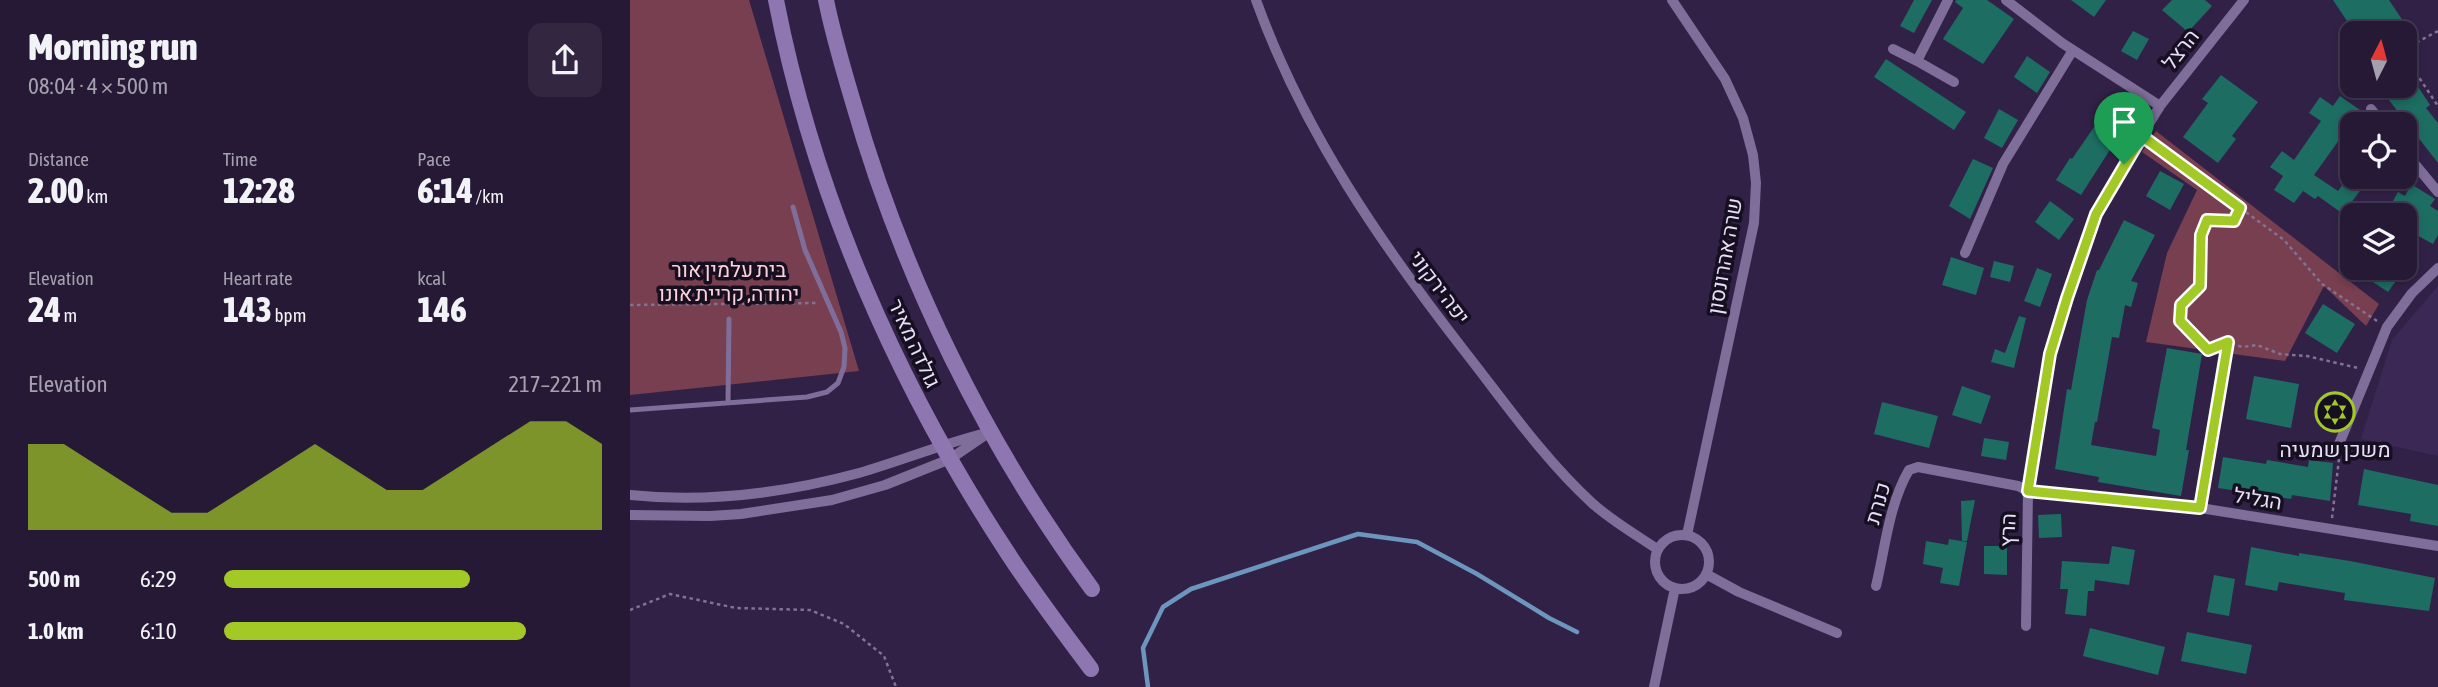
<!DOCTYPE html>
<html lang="en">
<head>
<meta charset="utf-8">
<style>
  body { margin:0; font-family:"Asap Condensed",Heebo,sans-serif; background:#322641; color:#f1f3f6; height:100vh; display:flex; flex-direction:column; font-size:26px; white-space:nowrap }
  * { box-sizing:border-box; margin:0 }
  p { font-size:23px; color:#a4a0ad }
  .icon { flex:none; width:38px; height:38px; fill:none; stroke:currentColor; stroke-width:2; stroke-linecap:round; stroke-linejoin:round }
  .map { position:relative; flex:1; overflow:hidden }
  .sheet { display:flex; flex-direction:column; background:#261935; width:630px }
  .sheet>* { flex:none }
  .needle { width:46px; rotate:6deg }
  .fabs { position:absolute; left:1710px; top:21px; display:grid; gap:14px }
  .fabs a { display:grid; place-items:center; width:77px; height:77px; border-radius:14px; background:#261935; box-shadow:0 4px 10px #0003,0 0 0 2px #423850; font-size:35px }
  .pin { position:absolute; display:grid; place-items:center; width:60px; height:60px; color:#fff; margin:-72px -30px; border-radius:50% 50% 50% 0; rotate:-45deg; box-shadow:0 0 7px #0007 }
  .pin .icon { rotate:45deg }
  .round { display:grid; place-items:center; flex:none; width:74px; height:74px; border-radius:14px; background:#322641 }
  .headline { display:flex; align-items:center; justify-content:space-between; height:119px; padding:0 28px }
  h1 { font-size:38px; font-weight:800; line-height:52px }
  .stats { display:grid; grid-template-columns:repeat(3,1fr); gap:10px; height:119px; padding:7px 28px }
  .stats div { display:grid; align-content:center }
  .stats b { font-size:35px; font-weight:800 }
  .stats small { font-size:19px; font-weight:400 }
  .stats p { font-size:19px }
  .chart { height:196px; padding:14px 28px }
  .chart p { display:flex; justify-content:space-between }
  .chart svg { width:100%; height:126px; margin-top:7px; fill:#a3c926; opacity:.7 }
  ul { padding:0 28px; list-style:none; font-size:23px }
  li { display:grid; grid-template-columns:112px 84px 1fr; align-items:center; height:52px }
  li i { height:18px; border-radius:9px; background:#a3c926 }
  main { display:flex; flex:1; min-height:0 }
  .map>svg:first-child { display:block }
</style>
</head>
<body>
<main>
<section class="sheet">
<div class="headline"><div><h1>Morning run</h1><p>08:04 · 4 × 500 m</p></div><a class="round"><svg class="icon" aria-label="share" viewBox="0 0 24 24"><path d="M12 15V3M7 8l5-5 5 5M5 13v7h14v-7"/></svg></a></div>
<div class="stats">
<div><p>Distance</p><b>2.00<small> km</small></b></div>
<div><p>Time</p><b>12:28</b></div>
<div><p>Pace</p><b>6:14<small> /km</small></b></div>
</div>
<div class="stats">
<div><p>Elevation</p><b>24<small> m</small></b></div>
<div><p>Heart rate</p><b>143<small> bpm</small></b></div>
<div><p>kcal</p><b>146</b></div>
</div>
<div class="chart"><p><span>Elevation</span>217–221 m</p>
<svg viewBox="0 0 160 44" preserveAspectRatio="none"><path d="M0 44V14L10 14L20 22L30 30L40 38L50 38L60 30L70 22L80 14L90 22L100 30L110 30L120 22L130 14L140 6L150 6L160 14V44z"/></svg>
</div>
<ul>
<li><b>500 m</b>6:29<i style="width:65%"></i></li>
<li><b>1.0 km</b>6:10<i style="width:80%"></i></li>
</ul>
</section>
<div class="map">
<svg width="1808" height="687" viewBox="0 0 1808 687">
  <rect width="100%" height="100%" fill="#322147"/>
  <path fill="#3c2855" d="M 1808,286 L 1808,456 L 1731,439 L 1762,340 Z"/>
  <path fill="#783f50" d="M 0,0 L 119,0 L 229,371 L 0,395 Z
    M 1526,131 L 1749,304 L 1736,326 L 1694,286 L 1655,361 L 1516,342 L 1537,253 L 1567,190 L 1512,152 Z"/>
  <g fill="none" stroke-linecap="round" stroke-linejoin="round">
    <path stroke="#6c96bd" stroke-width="4.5" d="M 518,687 L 513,648 L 533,607 L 561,589 L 728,534 L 787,542 L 847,574 L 919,618 L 947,632"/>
  </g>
  <path fill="#1d6d63" d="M 1284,0 L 1302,0 L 1284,33 L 1270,26 Z
    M 1326,0 L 1357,0 L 1384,19 L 1353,64 L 1313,39 L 1333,8 L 1325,2 Z
    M 1441,0 L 1476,0 L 1464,17 Z
    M 1542,0 L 1575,0 L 1582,6 L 1558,32 L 1532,10 Z
    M 1703,0 L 1759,0 L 1781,33 L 1725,33 Z
    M 1503,31 L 1519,39 L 1507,60 L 1491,51 Z
    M 1397,56 L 1420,72 L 1407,93 L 1384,77 Z
    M 1256,59 L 1336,112 L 1324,130 L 1244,77 Z
    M 1774,65 L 1800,105 L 1796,108 L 1808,123 L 1808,163 L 1755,95 L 1766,86 L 1774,86 Z
    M 1591,75 L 1628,102 L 1602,136 L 1606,139 L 1588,163 L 1553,137 L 1578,103 L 1572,99 Z
    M 1710,96 L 1730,110 L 1726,116 L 1737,124 L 1722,124 L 1722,143 L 1712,136 L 1684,175 L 1708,191 L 1718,177 L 1740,177 L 1713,214 L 1688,196 L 1685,199 L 1673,191 L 1664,203 L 1644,190 L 1653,176 L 1640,167 L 1652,151 L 1664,160 L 1691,121 L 1679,113 L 1690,97 L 1703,106 Z
    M 1369,109 L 1388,120 L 1372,148 L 1354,138 Z
    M 1464,127 L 1485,142 L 1451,195 L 1426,180 L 1440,158 L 1442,159 Z
    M 1343,159 L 1363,168 L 1340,219 L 1319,206 Z
    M 1530,171 L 1554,184 L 1540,210 L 1516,196 Z
    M 1781,184 L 1805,199 L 1800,206 L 1808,211 L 1808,235 L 1803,244 L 1783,233 L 1774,248 L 1774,215 L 1759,208 L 1768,192 L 1775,196 Z
    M 1420,201 L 1444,219 L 1429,240 L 1405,222 Z
    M 1494,220 L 1525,235 L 1501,281 L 1508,283 L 1501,307 L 1495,305 L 1489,338 L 1482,337 L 1467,422 L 1465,422 L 1461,445 L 1526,456 L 1530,430 L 1522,428 L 1537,348 L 1572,354 L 1556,450 L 1559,450 L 1551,496 L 1468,482 L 1469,477 L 1425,469 L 1437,389 L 1441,390 L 1457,300 L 1467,270 L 1469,270 Z
    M 1321,257 L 1354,268 L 1346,295 L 1312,285 Z
    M 1364,261 L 1384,266 L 1380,282 L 1360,277 Z
    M 1407,268 L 1422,274 L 1410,307 L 1394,301 Z
    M 1722,268 L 1775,268 L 1758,292 Z
    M 1693,304 L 1725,324 L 1707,353 L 1675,333 Z
    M 1389,316 L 1396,318 L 1384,368 L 1361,362 L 1365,349 L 1375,353 Z
    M 1624,376 L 1669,384 L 1661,428 L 1616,419 Z
    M 1332,386 L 1361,396 L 1351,424 L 1322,415 Z
    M 1252,402 L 1308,416 L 1299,448 L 1244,434 Z
    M 1354,438 L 1379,442 L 1376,460 L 1351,456 Z
    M 1593,457 L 1636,464 L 1637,460 L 1678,467 L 1679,460 L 1703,463 L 1700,501 L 1662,495 L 1661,499 L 1588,488 Z
    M 1734,469 L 1808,485 L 1808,526 L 1780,521 L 1781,514 L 1728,505 Z
    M 1345,500 L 1337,541 L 1332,541 L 1331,501 Z
    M 1431,514 L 1432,537 L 1409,538 L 1408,515 Z
    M 1319,539 L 1337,542 L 1329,586 L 1310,583 L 1313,568 L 1293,564 L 1296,541 L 1318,545 Z
    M 1354,546 L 1377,546 L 1377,575 L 1354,574 Z
    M 1482,546 L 1505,550 L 1499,585 L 1465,580 L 1464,591 L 1458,591 L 1456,616 L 1435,614 L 1438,589 L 1430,589 L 1432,561 L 1479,564 Z
    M 1621,547 L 1669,556 L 1669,553 L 1720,561 L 1805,578 L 1799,611 L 1714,600 L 1715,593 L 1649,582 L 1647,591 L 1615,585 Z
    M 1584,575 L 1605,579 L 1599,616 L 1577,612 Z
    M 1460,628 L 1535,647 L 1528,675 L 1453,656 Z
    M 1557,632 L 1622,645 L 1616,674 L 1551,661 Z"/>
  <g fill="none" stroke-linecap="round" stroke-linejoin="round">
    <path stroke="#807393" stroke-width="2.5" stroke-dasharray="3.5 3.5" stroke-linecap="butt" d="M 1774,49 L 1808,31
      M 1774,55 L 1808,106
      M 1520,142 L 1654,240 L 1692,284 L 1747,321
      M 1610,207 L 1604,221 L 1577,221 L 1571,235 L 1570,286 L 1551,305 L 1550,321 L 1578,350 L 1598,342 L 1612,347 L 1627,345 L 1650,354 L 1677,356 L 1728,368
      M 0,305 L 189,303
      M 1593,367 L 1597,343
      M 1702,518 L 1709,459
      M 0,610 L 40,594 L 106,608 L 180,610 L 214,624 L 254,656 L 266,687"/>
    <path stroke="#7f6e9a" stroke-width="5" d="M 98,403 L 99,319
      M 0,410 L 177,397 L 197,392 L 208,383 L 214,367 L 215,348 L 211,332 L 175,250 L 163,207"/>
    <path stroke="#7f6e9a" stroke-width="10" d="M 626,0 C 673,131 751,244 836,353 C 876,404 914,459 962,503 C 982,521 1005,534 1027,549
      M 1042,0 L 1095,79 L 1113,118 L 1123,155 L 1126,183 L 1124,223 L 1057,535
      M 1318,0 L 1287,61 L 1324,82
      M 1376,0 L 1432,43 L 1530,106
      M 1263,49 L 1287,61
      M 1741,109 L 1753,124
      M 1774,151 L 1808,192
      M 1335,253 L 1373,164 L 1443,50
      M 1707,449 L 1757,327 L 1782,293 L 1808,268
      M 0,495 C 76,503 155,493 229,473 C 270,461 310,445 352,434
      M 1570,508 L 1591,378
      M 0,515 L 80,516 L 111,514 L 202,500 L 255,485 L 320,459 L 361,431
      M1025 562a27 27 0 1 1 54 0a27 27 0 1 1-54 0Z
      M 1076,574 L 1109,592 L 1207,633
      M 1246,586 C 1255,549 1259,504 1279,470 L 1288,467 L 1388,486 L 1398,491 L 1570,508 L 1808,546
      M 1396,626 L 1398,491 L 1420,354 L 1437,298 L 1466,214 L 1494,164 L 1530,106 L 1614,0
      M 1024,687 L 1045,588"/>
    <path stroke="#8e76b1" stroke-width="16" d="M 146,0 C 184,196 268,386 377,552 C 403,592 432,630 461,669
      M 196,0 C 203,35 213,68 223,102 C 273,277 355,443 462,589"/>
  </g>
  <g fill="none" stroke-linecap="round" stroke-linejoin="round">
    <g stroke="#fff" stroke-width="14">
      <path id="route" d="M 1512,136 L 1610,208 L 1604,221 L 1577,220 L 1571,235 L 1570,286 L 1551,305 L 1550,321 L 1578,350 L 1598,342 L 1570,508 L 1398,491 L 1420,354 L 1437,298 L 1466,214 Z"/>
    </g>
    <use href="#route" stroke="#a3c926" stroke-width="9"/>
  </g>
  <defs>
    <g id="synagogue-ring" transform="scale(2.0125)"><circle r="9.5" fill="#160f20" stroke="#a3c926" stroke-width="1.5"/><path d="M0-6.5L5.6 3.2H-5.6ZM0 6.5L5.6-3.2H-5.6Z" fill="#a3c926"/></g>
  </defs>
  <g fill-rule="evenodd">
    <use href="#synagogue-ring" x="1705" y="412"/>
  </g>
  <g text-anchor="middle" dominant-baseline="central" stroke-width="7" stroke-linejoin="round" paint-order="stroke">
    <g font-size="21" fill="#e7def7" stroke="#160f20">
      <text transform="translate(1550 49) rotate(-52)">הרצל</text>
      <text transform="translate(1094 256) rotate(-80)">שרה אהרונסון</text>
      <text transform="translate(810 287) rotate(53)">יפה ירקוני</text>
      <text transform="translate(285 343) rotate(65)">גולדה מאיר</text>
      <text transform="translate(1628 498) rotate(9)">הגליל</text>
      <text transform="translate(1247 503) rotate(-74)">כנרת</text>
      <text transform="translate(1377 530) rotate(-88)">הרץ</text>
    </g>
    <g font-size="21" fill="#fbd0da" stroke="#160f20">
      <text x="99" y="269">בית עלמין אור<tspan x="99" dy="24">יהודה, קריית אונו</tspan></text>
    </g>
    <g font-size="21" fill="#e7def7" stroke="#160f20">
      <text x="1705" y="449">משכן שמעיה</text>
    </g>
  </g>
</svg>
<div class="fabs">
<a><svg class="needle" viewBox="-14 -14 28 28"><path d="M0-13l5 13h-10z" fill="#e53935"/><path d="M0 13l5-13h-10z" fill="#a4a0ad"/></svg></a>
<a><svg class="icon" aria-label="locate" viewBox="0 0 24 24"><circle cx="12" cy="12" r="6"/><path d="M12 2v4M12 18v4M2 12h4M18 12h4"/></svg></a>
<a><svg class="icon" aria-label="layers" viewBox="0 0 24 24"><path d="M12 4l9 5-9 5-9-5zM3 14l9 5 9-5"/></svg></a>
</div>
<div class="pin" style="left:1494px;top:164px;background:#1e9e55"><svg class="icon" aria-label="arrive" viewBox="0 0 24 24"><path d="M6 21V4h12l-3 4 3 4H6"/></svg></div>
</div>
</main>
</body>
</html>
